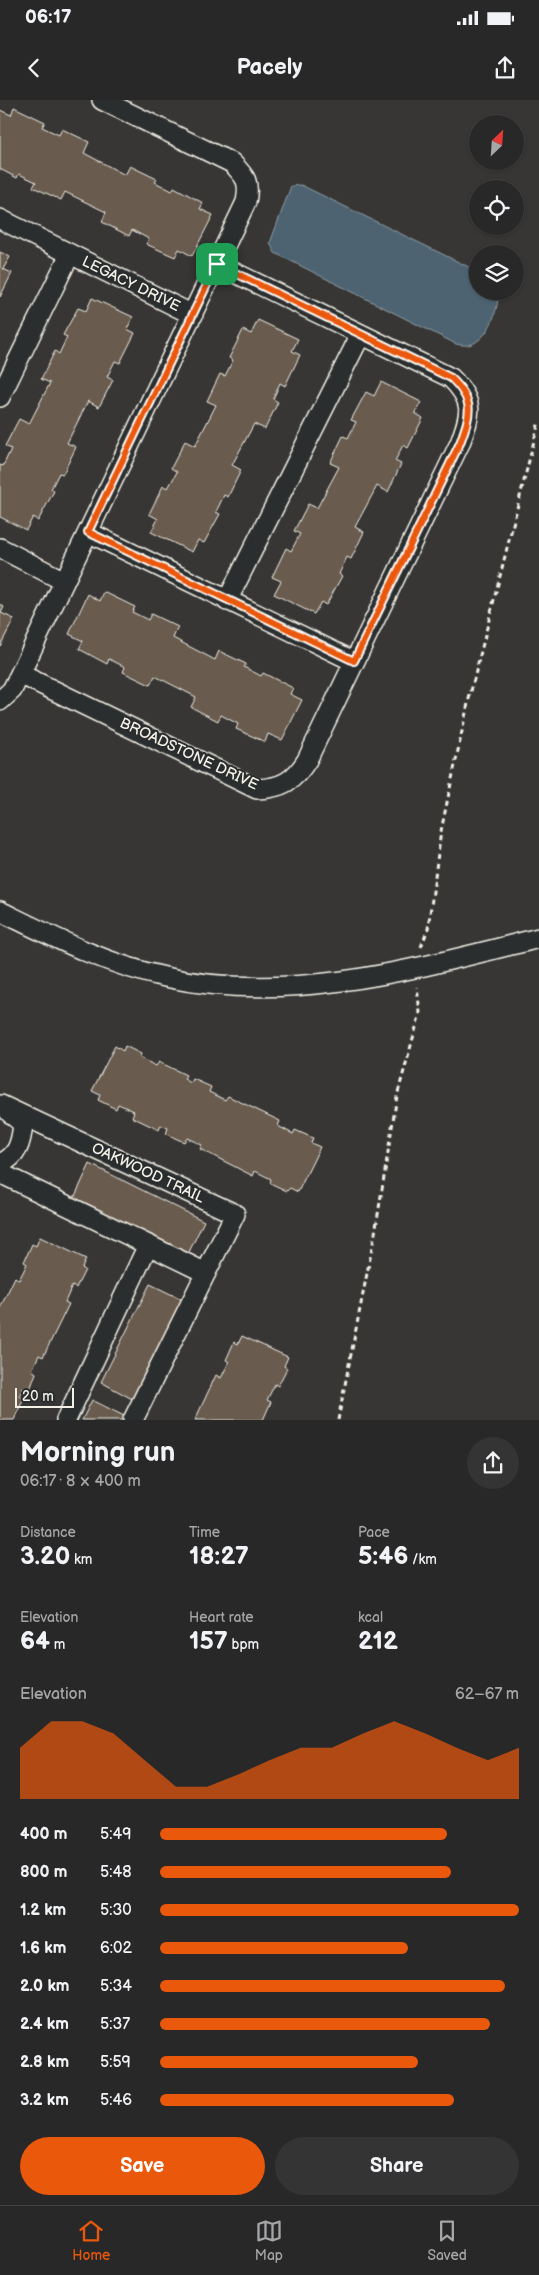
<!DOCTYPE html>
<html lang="en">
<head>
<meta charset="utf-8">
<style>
  body { margin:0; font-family:"Balsamiq Sans",sans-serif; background:#353434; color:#f1f3f6; height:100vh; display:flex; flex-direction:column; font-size:19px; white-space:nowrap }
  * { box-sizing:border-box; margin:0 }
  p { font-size:16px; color:#a5a6a8 }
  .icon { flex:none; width:28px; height:28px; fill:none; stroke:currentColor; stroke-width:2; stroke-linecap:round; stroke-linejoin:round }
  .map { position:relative; height:1320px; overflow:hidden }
  .side { display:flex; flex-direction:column; background:#292828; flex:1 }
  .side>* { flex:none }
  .needle { width:32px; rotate:25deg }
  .buttons { position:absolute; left:469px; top:15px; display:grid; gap:10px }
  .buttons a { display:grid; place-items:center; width:55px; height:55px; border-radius:50%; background:#292828; box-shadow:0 1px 4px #0004,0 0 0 1px #454445; font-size:25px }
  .scale { position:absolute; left:15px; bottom:12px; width:59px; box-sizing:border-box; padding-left:5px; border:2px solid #f4f1e8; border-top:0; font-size:14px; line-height:18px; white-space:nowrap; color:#f4f1e8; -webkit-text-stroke:4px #2a2d2e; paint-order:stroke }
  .pin { position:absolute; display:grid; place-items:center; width:42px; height:42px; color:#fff; margin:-21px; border-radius:10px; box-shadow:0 2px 8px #0006 }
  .round { display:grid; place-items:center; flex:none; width:52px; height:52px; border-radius:26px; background:#353434 }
  .headline { display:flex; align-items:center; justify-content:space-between; height:85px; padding:0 20px }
  h1 { font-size:28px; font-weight:800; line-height:38px }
  .stats { display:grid; grid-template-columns:repeat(3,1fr); gap:8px; height:85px; padding:5px 20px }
  .stats div { display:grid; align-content:center }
  .stats b { font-size:25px; font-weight:800 }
  .stats small { font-size:14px; font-weight:400 }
  .stats p { font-size:14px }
  .chart { height:140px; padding:10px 20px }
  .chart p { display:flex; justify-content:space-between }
  .chart svg { width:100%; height:90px; margin-top:5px; fill:#ea580c; opacity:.7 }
  .button { display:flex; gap:10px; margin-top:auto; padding:10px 20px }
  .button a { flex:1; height:58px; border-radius:30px; background:#ea580c; color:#fff; font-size:20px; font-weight:800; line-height:58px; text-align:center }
  .button a+a { background:#353434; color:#f1f3f6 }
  ul { padding:0 20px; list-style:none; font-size:16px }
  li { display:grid; grid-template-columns:80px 60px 1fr; align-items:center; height:38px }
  li i { height:12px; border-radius:6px; background:#ea580c }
  .status { display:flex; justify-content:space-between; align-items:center; height:35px; padding:0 25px; background:#292828; direction:ltr }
  .status svg { height:14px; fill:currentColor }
  header { display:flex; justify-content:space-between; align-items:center; height:65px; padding:0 20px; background:#292828; font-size:22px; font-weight:800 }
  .tab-bar { display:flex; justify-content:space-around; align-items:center; height:70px; border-top:1px solid #454445; background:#292828; font-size:14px; color:#a5a6a8 }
  .tab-bar a { display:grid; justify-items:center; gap:2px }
  .tab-bar .current { color:#ea580c }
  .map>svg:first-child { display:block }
</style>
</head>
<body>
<div class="status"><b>06:17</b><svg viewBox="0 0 49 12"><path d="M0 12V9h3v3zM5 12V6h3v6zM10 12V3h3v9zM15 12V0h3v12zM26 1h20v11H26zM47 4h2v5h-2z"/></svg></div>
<header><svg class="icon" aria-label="back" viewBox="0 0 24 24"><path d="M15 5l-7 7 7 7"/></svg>Pacely<svg class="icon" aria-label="share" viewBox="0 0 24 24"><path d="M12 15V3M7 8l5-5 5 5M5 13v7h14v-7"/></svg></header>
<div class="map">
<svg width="539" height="1320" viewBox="0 0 539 1320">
  <rect width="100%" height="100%" fill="#373635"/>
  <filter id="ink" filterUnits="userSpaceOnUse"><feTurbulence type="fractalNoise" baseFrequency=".02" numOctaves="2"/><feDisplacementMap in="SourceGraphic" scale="10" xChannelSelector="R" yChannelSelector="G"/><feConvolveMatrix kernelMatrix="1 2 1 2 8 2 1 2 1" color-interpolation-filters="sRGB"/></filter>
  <g filter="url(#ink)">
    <path fill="#4e6472" stroke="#909ca1" d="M 301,85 L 477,171 L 478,191 L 493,191 L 498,199 C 496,214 489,237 472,244 C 468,246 460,245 456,244 L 275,153 L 270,143 L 291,86 Z"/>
    <path fill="#695c4f" stroke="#f4f1e8" d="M 14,7 L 45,22 L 42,27 L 59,35 L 62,29 L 89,42 L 84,53 L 125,75 L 130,66 L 157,79 L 155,82 L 172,91 L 174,87 L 203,103 L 200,109 L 213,115 L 192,156 L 179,149 L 175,157 L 146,144 L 149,139 L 132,130 L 129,136 L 102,122 L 106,112 L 65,92 L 61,100 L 33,87 L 36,82 L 19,74 L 17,78 L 0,69 L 0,10 L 11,15 Z
      M 0,152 L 10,157 L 3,169 L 12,173 L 0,197 Z
      M 92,198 L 133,217 L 127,229 L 135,233 L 120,263 L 115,261 L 107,277 L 113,280 L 99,307 L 88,301 L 67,343 L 76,347 L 63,374 L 59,373 L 51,389 L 54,391 L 38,421 L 33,417 L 26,430 L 0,417 L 0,365 L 3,366 L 11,349 L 5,346 L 19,319 L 29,324 L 50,283 L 41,279 L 55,251 L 59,254 L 67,237 L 63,235 L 78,208 L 86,211 Z
      M 258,220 L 298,239 L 292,251 L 300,255 L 285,286 L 280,283 L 273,299 L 278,302 L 265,329 L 254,324 L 232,365 L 241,370 L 228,397 L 224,395 L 216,412 L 220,414 L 204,443 L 198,440 L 192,452 L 151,432 L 158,419 L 149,414 L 163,386 L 168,388 L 177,372 L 171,368 L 185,341 L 195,346 L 216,305 L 207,301 L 220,274 L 225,276 L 233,260 L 229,258 L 243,230 L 251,234 Z
      M 381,282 L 421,302 L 415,313 L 423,318 L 408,348 L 403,345 L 395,361 L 401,364 L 388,392 L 377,386 L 355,427 L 364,432 L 351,459 L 347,457 L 339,474 L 342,476 L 326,505 L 321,502 L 314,514 L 274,494 L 281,481 L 272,477 L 286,448 L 291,451 L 300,434 L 294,431 L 308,404 L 317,408 L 339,367 L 330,363 L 343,336 L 348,338 L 356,322 L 351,320 L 366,292 L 374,296 Z
      M 104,492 L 135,507 L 132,512 L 148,520 L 151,514 L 178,527 L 173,538 L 215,560 L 219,551 L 246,564 L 244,567 L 261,576 L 263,573 L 293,588 L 290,594 L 302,600 L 282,640 L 268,634 L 265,642 L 236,629 L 238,624 L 221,615 L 218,621 L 191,607 L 196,597 L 155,576 L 150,585 L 123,572 L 125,567 L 109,559 L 107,564 L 79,549 L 83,541 L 69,534 L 88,494 L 100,501 Z
      M 0,504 L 4,507 L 1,513 L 14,519 L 0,546 Z
      M 115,946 L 123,951 L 125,946 L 141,954 L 140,958 L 156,966 L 159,962 L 186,975 L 184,979 L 191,983 L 193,979 L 211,987 L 209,992 L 225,1000 L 228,996 L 280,1021 L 278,1026 L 293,1034 L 295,1030 L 313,1038 L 311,1043 L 320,1047 L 298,1092 L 290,1088 L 287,1091 L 270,1083 L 271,1079 L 255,1071 L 253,1076 L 200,1049 L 202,1045 L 187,1038 L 184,1042 L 166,1034 L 168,1028 L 161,1025 L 159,1030 L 132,1017 L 134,1011 L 118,1004 L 116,1009 L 98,1000 L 100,995 L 92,991 Z
      M 90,1064 L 204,1121 L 188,1154 L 74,1098 Z
      M 40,1137 L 86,1159 L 82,1168 L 85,1170 L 76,1188 L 72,1186 L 65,1202 L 69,1204 L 43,1257 L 39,1255 L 32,1270 L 36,1273 L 29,1292 L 23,1288 L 19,1296 L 24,1298 L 14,1320 L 0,1320 L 0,1208 L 15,1177 L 19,1180 L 27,1164 L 24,1162 L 32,1144 L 36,1146 Z
      M 150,1184 L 183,1200 L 134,1300 L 101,1282 Z
      M 242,1236 L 288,1257 L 284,1266 L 287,1268 L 278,1286 L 275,1284 L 267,1300 L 271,1302 L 263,1320 L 195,1320 L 216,1275 L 221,1278 L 229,1262 L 226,1260 L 234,1242 L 238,1244 Z
      M 92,1300 L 126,1317 L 125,1320 L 82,1320 Z"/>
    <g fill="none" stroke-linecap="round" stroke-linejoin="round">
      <g stroke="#f4f1e8" stroke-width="22">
        <path id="minor" d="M 0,119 L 193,215
          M 0,297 L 70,154
          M 88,432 L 353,561
          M 0,448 L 64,481
          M 227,501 L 361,234
          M 20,574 L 257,689 C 282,688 294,681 307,660 L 460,343 C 471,313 475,302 451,278 L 217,164
          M 0,601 L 12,590 L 20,574 L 246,102 C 250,82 246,77 232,63 L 102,0
          M 0,811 C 53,837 107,865 165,877 C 291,905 418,868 539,838
          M 1,1005 L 235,1114 L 133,1320
          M 0,1064 C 18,1056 21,1043 23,1024 L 9,1012
          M 0,1073 L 206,1173
          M 66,1320 L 148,1145"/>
      </g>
      <path stroke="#f4f1e8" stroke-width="3" stroke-dasharray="5 4" stroke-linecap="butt" d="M 421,847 L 428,829 L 441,731 L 468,603 L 539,321
        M 338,1320 L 375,1133 L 397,996 L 420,913 L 417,887"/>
      <use href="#minor" stroke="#2a2d2e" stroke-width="19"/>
    </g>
  </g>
  <g fill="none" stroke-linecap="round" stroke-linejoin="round" filter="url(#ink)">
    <g stroke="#fff" stroke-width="10">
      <path id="route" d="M 217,164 L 451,278 C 475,301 471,313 460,343 L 354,561 L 88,432 Z"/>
    </g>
    <use href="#route" stroke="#ea580c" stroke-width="6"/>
  </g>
  <g text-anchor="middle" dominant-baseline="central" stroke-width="4" stroke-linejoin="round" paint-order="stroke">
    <g font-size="15" fill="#f4f1e8" stroke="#2a2d2e">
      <text transform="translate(131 184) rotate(26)">LEGACY DRIVE</text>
      <text transform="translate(189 654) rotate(25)">BROADSTONE DRIVE</text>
      <text transform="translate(148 1073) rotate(25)">OAKWOOD TRAIL</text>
    </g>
  </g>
</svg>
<div class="buttons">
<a><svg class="needle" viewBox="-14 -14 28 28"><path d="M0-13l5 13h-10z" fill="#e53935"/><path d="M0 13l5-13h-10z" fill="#a5a6a8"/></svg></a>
<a><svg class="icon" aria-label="locate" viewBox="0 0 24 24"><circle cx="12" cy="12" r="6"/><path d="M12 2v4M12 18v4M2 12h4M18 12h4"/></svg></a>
<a><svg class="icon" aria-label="layers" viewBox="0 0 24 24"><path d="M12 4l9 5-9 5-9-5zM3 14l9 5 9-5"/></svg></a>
</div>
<div class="scale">20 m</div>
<div class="pin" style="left:217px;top:164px;background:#1e9e55"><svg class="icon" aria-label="arrive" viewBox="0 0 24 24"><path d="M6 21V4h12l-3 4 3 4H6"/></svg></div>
</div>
<section class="side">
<div class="headline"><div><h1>Morning run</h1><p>06:17 · 8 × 400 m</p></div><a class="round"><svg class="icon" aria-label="share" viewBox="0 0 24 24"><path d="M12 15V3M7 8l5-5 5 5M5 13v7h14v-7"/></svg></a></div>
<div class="stats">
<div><p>Distance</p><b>3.20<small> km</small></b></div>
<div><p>Time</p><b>18:27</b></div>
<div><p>Pace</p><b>5:46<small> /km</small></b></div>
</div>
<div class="stats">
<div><p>Elevation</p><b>64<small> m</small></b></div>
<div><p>Heart rate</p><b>157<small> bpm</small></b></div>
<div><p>kcal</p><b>212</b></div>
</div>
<div class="chart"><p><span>Elevation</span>62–67 m</p>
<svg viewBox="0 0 160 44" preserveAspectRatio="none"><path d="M0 44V19L10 6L20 6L30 12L40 25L50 38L60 38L70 32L80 25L90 19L100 19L110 12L120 6L130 12L140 19L150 25L160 19V44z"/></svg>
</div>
<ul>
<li><b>400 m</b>5:49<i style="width:80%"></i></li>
<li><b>800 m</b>5:48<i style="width:81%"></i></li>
<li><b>1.2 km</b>5:30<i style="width:100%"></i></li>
<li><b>1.6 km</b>6:02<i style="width:69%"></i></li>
<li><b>2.0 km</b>5:34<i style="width:96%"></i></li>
<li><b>2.4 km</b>5:37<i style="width:92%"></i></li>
<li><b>2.8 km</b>5:59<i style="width:72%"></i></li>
<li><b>3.2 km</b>5:46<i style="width:82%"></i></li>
</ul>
<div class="button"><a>Save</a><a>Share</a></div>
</section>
<nav class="tab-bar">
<a class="current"><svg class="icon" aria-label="home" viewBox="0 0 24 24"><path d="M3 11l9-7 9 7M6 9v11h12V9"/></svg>Home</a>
<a><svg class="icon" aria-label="map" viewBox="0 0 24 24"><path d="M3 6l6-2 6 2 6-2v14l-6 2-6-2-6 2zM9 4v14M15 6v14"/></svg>Map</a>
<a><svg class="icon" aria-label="saved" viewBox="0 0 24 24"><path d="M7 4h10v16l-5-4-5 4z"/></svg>Saved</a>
</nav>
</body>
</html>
